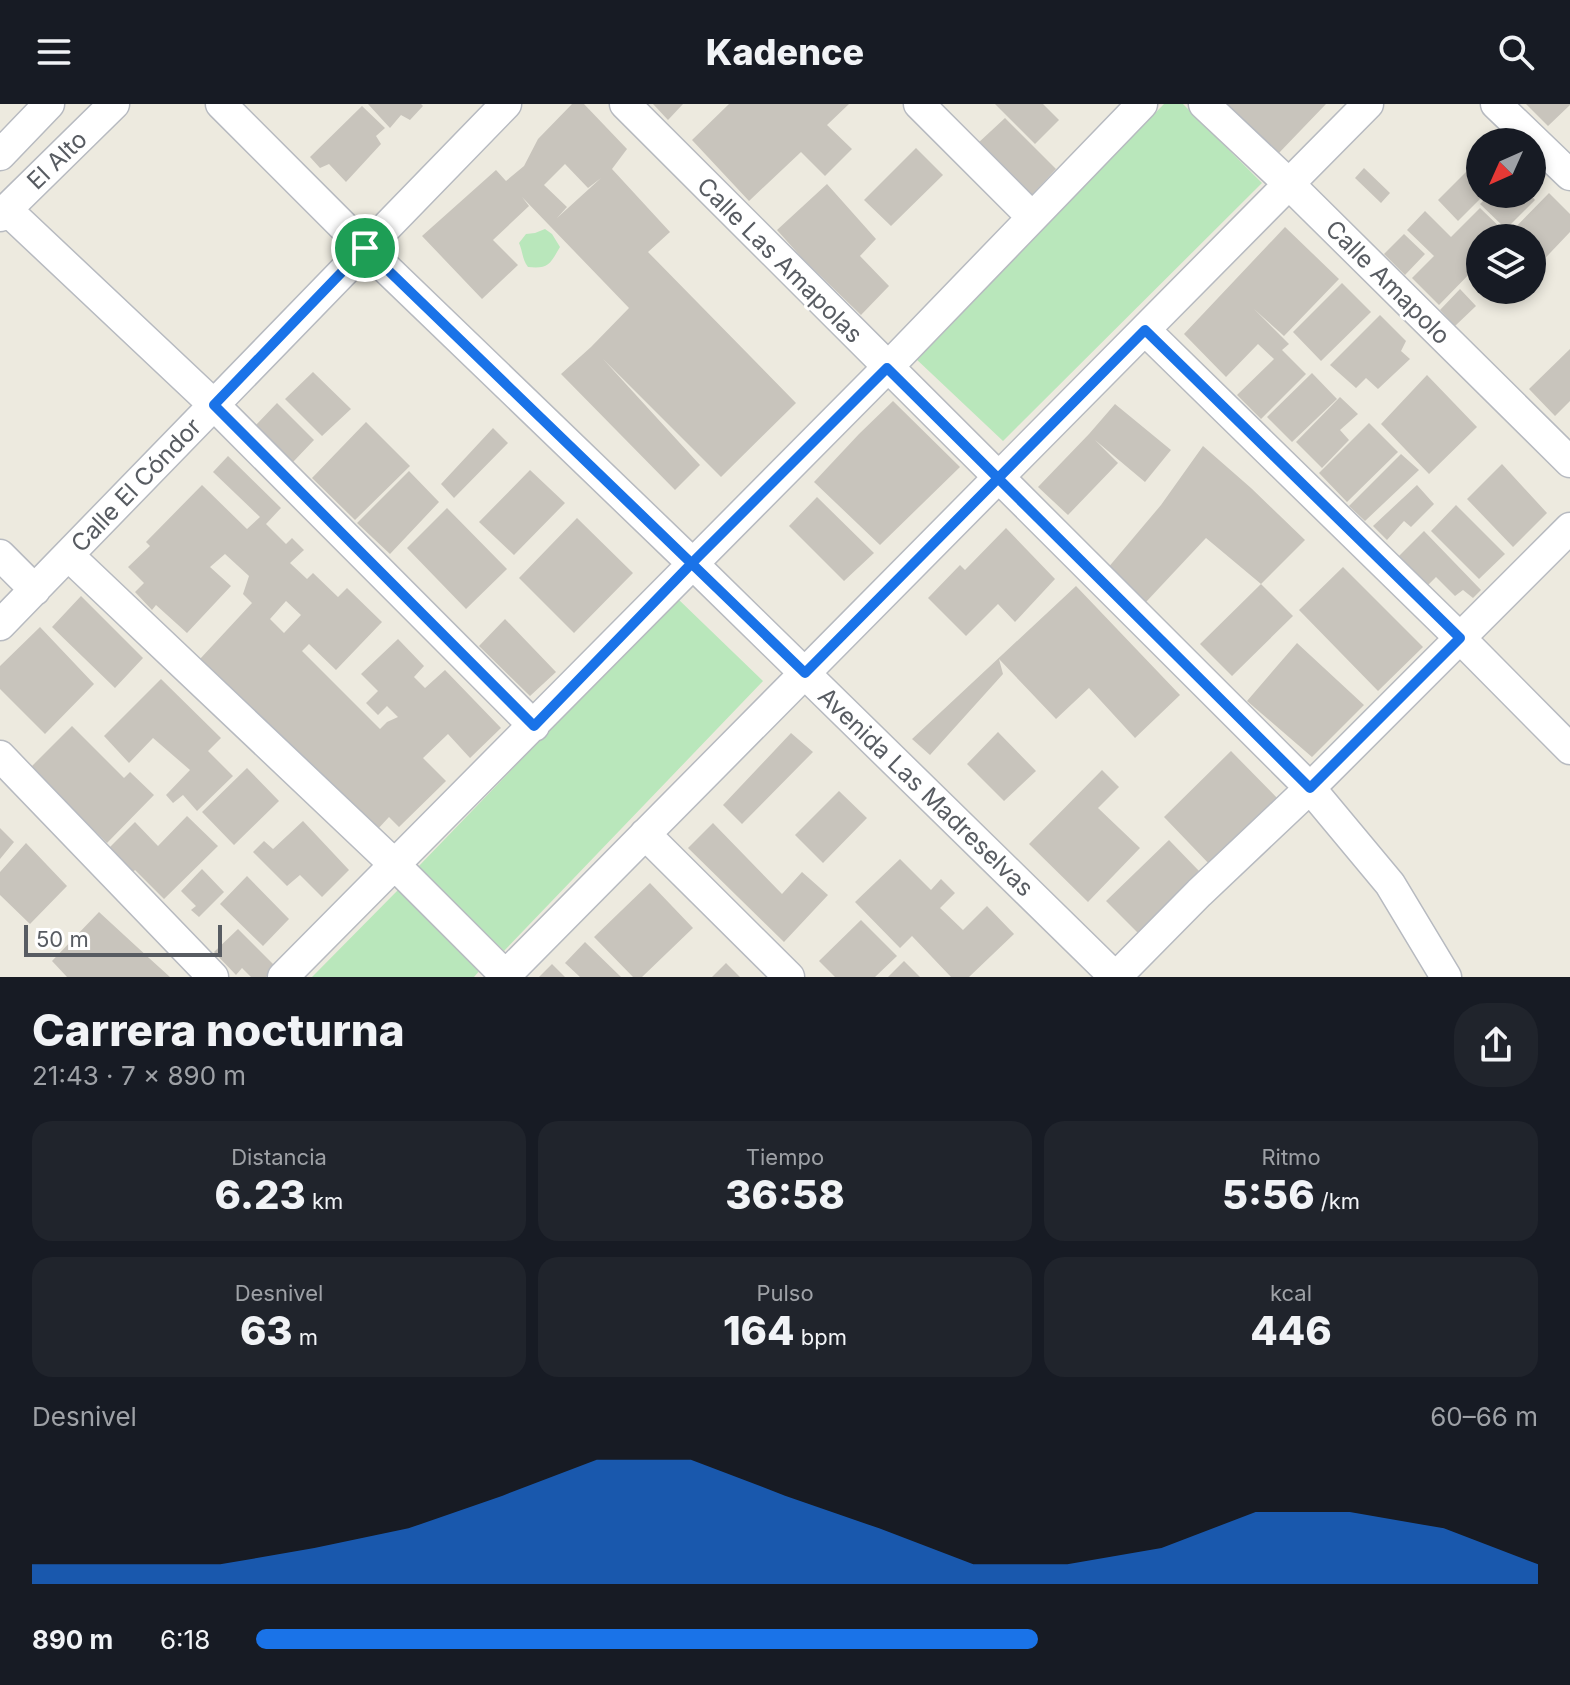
<!DOCTYPE html>
<html lang="es">
<head>
<meta charset="utf-8">
<style>
  body { margin:0; font-family:Inter,sans-serif; background:#20242c; color:#f1f3f6; height:100vh; display:flex; flex-direction:column; font-size:30px; white-space:nowrap }
  * { box-sizing:border-box; margin:0 }
  p { font-size:26px; color:#9ea1a6 }
  .icon { flex:none; width:44px; height:44px; fill:none; stroke:currentColor; stroke-width:2; stroke-linecap:round; stroke-linejoin:round }
  .map { position:relative; height:873px; overflow:hidden }
  .details { display:flex; flex-direction:column; background:#171b24; flex:1 }
  .details>* { flex:none }
  .needle { width:52px; rotate:225deg }
  .buttons { position:absolute; left:1466px; top:24px; display:grid; gap:16px }
  .buttons a { display:grid; place-items:center; width:80px; height:80px; border-radius:50%; background:#171b24; box-shadow:0 4px 12px #0003; font-size:40px }
  .scale { position:absolute; left:24px; bottom:20px; width:198px; box-sizing:border-box; padding-left:8px; border:4px solid #585c62; border-top:0; font-size:22px; line-height:28px; white-space:nowrap; color:#585c62; -webkit-text-stroke:6px #fff; paint-order:stroke }
  .pin { position:absolute; display:grid; place-items:center; width:68px; height:68px; color:#fff; margin:-34px; border:4px solid #fff; border-radius:50%; box-shadow:0 2px 8px #0007 }
  .round { display:grid; place-items:center; flex:none; width:84px; height:84px; border-radius:32px; background:#20242c }
  .headline { display:flex; align-items:center; justify-content:space-between; height:136px; padding:0 32px }
  h1 { font-size:44px; font-weight:800; line-height:60px }
  .metrics { display:grid; grid-template-columns:repeat(3,1fr); gap:12px; height:136px; padding:8px 32px }
  .metrics div { display:grid; align-content:center; border-radius:20px; background:#20242c; text-align:center }
  .metrics b { font-size:40px; font-weight:800 }
  .metrics small { font-size:22px; font-weight:400 }
  .metrics p { font-size:22px }
  .chart { height:224px; padding:16px 32px }
  .chart p { display:flex; justify-content:space-between }
  .chart svg { width:100%; height:144px; margin-top:8px; fill:#1a73e8; opacity:.7 }
  ul { padding:0 32px; list-style:none; font-size:26px }
  li { display:grid; grid-template-columns:128px 96px 1fr; align-items:center; height:60px }
  li i { height:20px; border-radius:10px; background:#1a73e8 }
  header { display:flex; justify-content:space-between; align-items:center; height:104px; padding:0 32px; background:#171b24; font-size:36px; font-weight:800 }
  .map>svg:first-child { display:block }
</style>
</head>
<body>
<header><svg class="icon" aria-label="menu" viewBox="0 0 24 24"><path d="M4 6h16M4 12h16M4 18h16"/></svg>Kadence<svg class="icon" aria-label="search" viewBox="0 0 24 24"><circle cx="10" cy="10" r="6"/><path d="M15 15l6 6"/></svg></header>
<div class="map">
<svg width="1570" height="873" viewBox="0 0 1570 873">
  <rect width="100%" height="100%" fill="#edeadf"/>
  <path fill="#b9e7bb" d="M 1164,0 L 1183,0 L 1262,79 L 1003,337 L 914,253 Z
    M 545,125 L 552,130 L 560,143 C 550,160 549,165 528,163 C 522,155 523,148 519,139 L 526,130 L 535,129 Z
    M 677,494 L 763,577 L 504,847 L 417,764 Z
    M 398,786 L 481,865 L 474,873 L 312,873 Z"/>
  <path fill="#c8c4bc" fill-rule="evenodd" d="M 368,0 L 421,0 L 423,2 L 410,16 L 401,11 L 390,24 Z
    M 572,0 L 584,0 L 627,45 L 612,65 L 670,128 L 648,148 L 796,299 L 721,373 L 603,255 L 700,361 L 675,386 L 561,270 L 591,243 L 629,204 L 522,93 L 529,102 L 493,136 L 518,161 L 482,195 L 422,132 L 496,66 L 506,77 L 524,62 L 538,35 ZM 565,60 L 588,84 L 601,74 L 557,114 L 567,103 L 544,81 Z
    M 653,0 L 683,0 L 668,16 Z
    M 729,0 L 849,0 L 827,21 L 852,45 L 825,72 L 801,48 L 749,97 L 692,36 Z
    M 995,0 L 1043,0 L 1059,16 L 1035,40 Z
    M 1225,0 L 1326,0 L 1277,51 Z
    M 1526,0 L 1570,0 L 1570,1 L 1548,22 Z
    M 362,2 L 385,24 L 376,32 L 381,40 L 346,78 L 329,60 L 320,64 L 310,53 Z
    M 1005,14 L 1056,65 L 1030,93 L 977,40 Z
    M 916,44 L 943,71 L 891,122 L 864,96 Z
    M 1480,54 L 1480,90 L 1485,90 L 1458,117 L 1438,96 Z
    M 1364,64 L 1390,89 L 1381,99 L 1355,74 Z
    M 827,80 L 876,135 L 860,152 L 889,182 L 861,211 L 802,154 L 777,126 Z
    M 1549,89 L 1570,110 L 1570,128 L 1532,168 L 1532,134 L 1480,134 L 1480,159 L 1439,201 L 1412,174 L 1434,152 L 1407,126 L 1425,107 L 1451,133 L 1480,104 L 1508,131 Z
    M 1490,90 L 1530,90 L 1535,96 L 1506,125 L 1480,100 Z
    M 1285,123 L 1339,175 L 1284,232 L 1254,205 L 1289,240 L 1282,246 L 1306,270 L 1261,315 L 1237,291 L 1274,255 L 1258,240 L 1226,273 L 1184,230 Z
    M 1404,130 L 1425,150 L 1405,171 L 1384,150 Z
    M 1342,179 L 1371,208 L 1321,257 L 1293,228 Z
    M 1460,185 L 1476,202 L 1455,222 L 1440,206 Z
    M 1380,211 L 1406,237 L 1401,247 L 1410,255 L 1378,285 L 1366,274 L 1356,284 L 1330,261 Z
    M 1570,245 L 1570,297 L 1555,312 L 1529,285 Z
    M 313,268 L 351,305 L 322,332 L 285,295 Z
    M 1312,269 L 1337,295 L 1292,338 L 1267,313 Z
    M 1427,271 L 1477,323 L 1429,370 L 1381,320 Z
    M 1340,293 L 1358,310 L 1340,326 L 1349,336 L 1322,364 L 1296,338 Z
    M 893,297 L 960,363 L 880,441 L 814,378 L 859,330 Z
    M 277,299 L 314,336 L 293,358 L 255,322 Z
    M 1115,300 L 1171,346 L 1145,378 L 1095,336 L 1118,359 L 1068,411 L 1038,383 L 1089,330 Z
    M 366,318 L 410,362 L 355,416 L 312,374 Z
    M 1369,319 L 1398,348 L 1347,398 L 1319,369 Z
    M 493,324 L 508,339 L 454,394 L 441,380 Z
    M 1203,342 L 1251,384 L 1305,436 L 1261,480 L 1206,434 L 1146,498 L 1107,465 L 1161,401 Z
    M 1401,350 L 1419,366 L 1365,417 L 1349,402 Z
    M 228,352 L 281,404 L 266,420 L 286,440 L 292,434 L 304,446 L 290,459 L 307,475 L 313,469 L 338,493 L 347,484 L 382,518 L 336,566 L 309,540 L 302,547 L 380,625 L 387,618 L 398,613 L 387,602 L 378,611 L 366,599 L 378,587 L 361,570 L 398,535 L 424,562 L 414,573 L 425,584 L 445,566 L 501,624 L 470,654 L 448,630 L 423,654 L 446,677 L 399,723 L 389,713 L 376,727 L 200,555 L 252,499 L 243,490 L 249,472 L 225,450 L 210,463 L 231,482 L 187,529 L 156,501 L 152,506 L 135,488 L 144,479 L 128,463 L 150,442 L 146,438 L 202,381 L 247,425 L 260,413 L 213,368 ZM 286,497 L 301,511 L 284,529 L 270,515 Z
    M 1502,360 L 1547,409 L 1513,443 L 1467,395 Z
    M 530,366 L 565,399 L 514,451 L 479,418 Z
    M 409,367 L 439,398 L 390,450 L 357,419 Z
    M 1417,381 L 1434,400 L 1411,423 L 1404,417 L 1387,436 L 1373,422 Z
    M 817,393 L 874,449 L 844,477 L 789,422 Z
    M 1456,401 L 1505,450 L 1479,475 L 1431,427 Z
    M 447,404 L 507,465 L 466,505 L 407,444 Z
    M 577,414 L 633,469 L 574,529 L 519,474 Z
    M 1006,424 L 1055,475 L 1015,518 L 998,500 L 966,532 L 928,494 L 960,461 L 965,466 Z
    M 1424,427 L 1481,486 L 1473,494 L 1463,486 L 1455,492 L 1436,473 L 1424,485 L 1395,456 Z
    M 1343,463 L 1423,543 L 1378,587 L 1299,506 Z
    M 1261,480 L 1293,512 L 1232,572 L 1200,540 Z
    M 1076,482 L 1180,591 L 1135,634 L 1089,584 L 1056,615 L 999,555 L 1003,570 L 930,651 L 912,635 Z
    M 81,492 L 143,554 L 115,584 L 52,523 Z
    M 505,515 L 556,568 L 530,592 L 479,542 Z
    M 40,523 L 94,580 L 45,630 L 0,585 L 0,562 Z
    M 1297,539 L 1364,601 L 1312,653 L 1247,597 Z
    M 161,575 L 221,634 L 208,647 L 233,672 L 197,707 L 183,691 L 173,699 L 166,691 L 190,666 L 153,634 L 129,659 L 104,632 Z
    M 72,622 L 124,674 L 130,668 L 154,691 L 107,739 L 30,664 Z
    M 998,628 L 1036,667 L 1004,697 L 967,660 Z
    M 791,629 L 813,648 L 742,720 L 723,701 Z
    M 1231,647 L 1281,698 L 1213,764 L 1164,713 Z
    M 247,664 L 279,697 L 234,741 L 202,708 Z
    M 1102,666 L 1119,683 L 1098,704 L 1140,744 L 1088,798 L 1029,740 Z
    M 839,687 L 867,714 L 823,759 L 795,731 Z
    M 187,712 L 218,742 L 164,795 L 135,766 L 130,771 L 105,748 L 135,718 L 158,742 Z
    M 303,717 L 349,766 L 322,793 L 300,771 L 287,782 L 253,748 L 264,737 L 273,745 Z
    M 713,719 L 782,790 L 802,768 L 828,791 L 784,838 L 688,744 Z
    M 0,724 L 14,738 L 0,755 Z
    M 1169,736 L 1200,768 L 1138,829 L 1106,797 Z
    M 26,739 L 67,782 L 30,820 L 0,791 L 0,768 Z
    M 900,755 L 931,786 L 941,775 L 955,789 L 940,804 L 963,826 L 987,802 L 1014,830 L 969,873 L 951,873 L 912,832 L 900,844 L 855,798 Z
    M 202,765 L 224,788 L 199,813 L 191,806 L 196,802 L 181,787 Z
    M 247,772 L 289,815 L 263,842 L 220,800 Z
    M 650,779 L 693,824 L 642,873 L 633,873 L 594,833 Z
    M 99,808 L 149,854 L 170,873 L 67,873 L 52,857 Z
    M 861,816 L 897,852 L 875,873 L 835,873 L 819,857 Z
    M 238,825 L 276,863 L 266,873 L 251,873 L 242,864 L 236,871 L 214,848 Z
    M 585,838 L 621,873 L 580,873 L 565,859 Z
    M 904,857 L 920,873 L 888,873 Z
    M 726,859 L 740,873 L 712,873 Z
    M 552,860 L 565,873 L 539,873 Z"/>
  <g fill="none" stroke-linecap="round" stroke-linejoin="round">
    <g stroke="#b7bac0" stroke-width="33">
      <path id="minor" d="M 221,0 L 365,144 L 692,459 L 1115,873
        M 625,0 L 1310,684 L 1390,780 L 1446,873
        M 919,0 L 1032,113
        M 1204,0 L 1289,80 L 1570,358
        M 1496,0 L 1570,71
        M 0,51 L 49,0
        M 6,105 L 214,301 L 534,622
        M 0,112 L 114,0
        M 1145,226 L 1460,534 L 1570,645
        M 0,451 L 35,486
        M 68,451 L 394,760 L 507,873
        M 0,521 L 506,0
        M 0,652 L 213,873
        M 645,730 L 789,873
        M 283,873 L 887,264 L 1142,0
        M 504,873 L 1368,0
        M 1116,873 L 1199,789 L 1310,684 L 1570,424"/>
    </g>
    <use href="#minor" stroke="#fff" stroke-width="30"/>
  </g>
  <g fill="none" stroke-linecap="round" stroke-linejoin="round">
    <g stroke="#fff" stroke-width="16">
      <path id="route" d="M 365,144 L 214,301 L 534,622 L 692,459 L 887,264 L 1310,684 L 1460,534 L 1145,226 L 805,569 L 365,144"/>
    </g>
    <use href="#route" stroke="#1a73e8" stroke-width="10"/>
  </g>
  <g text-anchor="middle" dominant-baseline="central" stroke-width="6" stroke-linejoin="round" paint-order="stroke">
    <g font-size="24" fill="#585c62" stroke="#fff">
      <text transform="translate(57 56) rotate(-44)">El Alto</text>
      <text transform="translate(780 156) rotate(45)">Calle Las Amapolas</text>
      <text transform="translate(1388 178) rotate(45)">Calle Amapolo</text>
      <text transform="translate(136 381) rotate(-46)">Calle El Cóndor</text>
      <text transform="translate(926 688) rotate(44)">Avenida Las Madreselvas</text>
    </g>
  </g>
</svg>
<div class="buttons">
<a><svg class="needle" viewBox="-14 -14 28 28"><path d="M0-13l5 13h-10z" fill="#e53935"/><path d="M0 13l5-13h-10z" fill="#9ea1a6"/></svg></a>
<a><svg class="icon" aria-label="layers" viewBox="0 0 24 24"><path d="M12 4l9 5-9 5-9-5zM3 14l9 5 9-5"/></svg></a>
</div>
<div class="scale">50 m</div>
<div class="pin" style="left:365px;top:144px;background:#1e9e55"><svg class="icon" aria-label="arrive" viewBox="0 0 24 24"><path d="M6 21V4h12l-3 4 3 4H6"/></svg></div>
</div>
<section class="details">
<div class="headline"><div><h1>Carrera nocturna</h1><p>21:43 · 7 × 890 m</p></div><a class="round"><svg class="icon" aria-label="share" viewBox="0 0 24 24"><path d="M12 15V3M7 8l5-5 5 5M5 13v7h14v-7"/></svg></a></div>
<div class="metrics">
<div><p>Distancia</p><b>6.23<small> km</small></b></div>
<div><p>Tiempo</p><b>36:58</b></div>
<div><p>Ritmo</p><b>5:56<small> /km</small></b></div>
</div>
<div class="metrics">
<div><p>Desnivel</p><b>63<small> m</small></b></div>
<div><p>Pulso</p><b>164<small> bpm</small></b></div>
<div><p>kcal</p><b>446</b></div>
</div>
<div class="chart"><p><span>Desnivel</span>60–66 m</p>
<svg viewBox="0 0 160 44" preserveAspectRatio="none"><path d="M0 44V38L10 38L20 38L30 33L40 27L50 17L60 6L70 6L80 17L90 27L100 38L110 38L120 33L130 22L140 22L150 27L160 38V44z"/></svg>
</div>
<ul>
<li><b>890 m</b>6:18<i style="width:61%"></i></li>
</ul>
</section>
</body>
</html>
